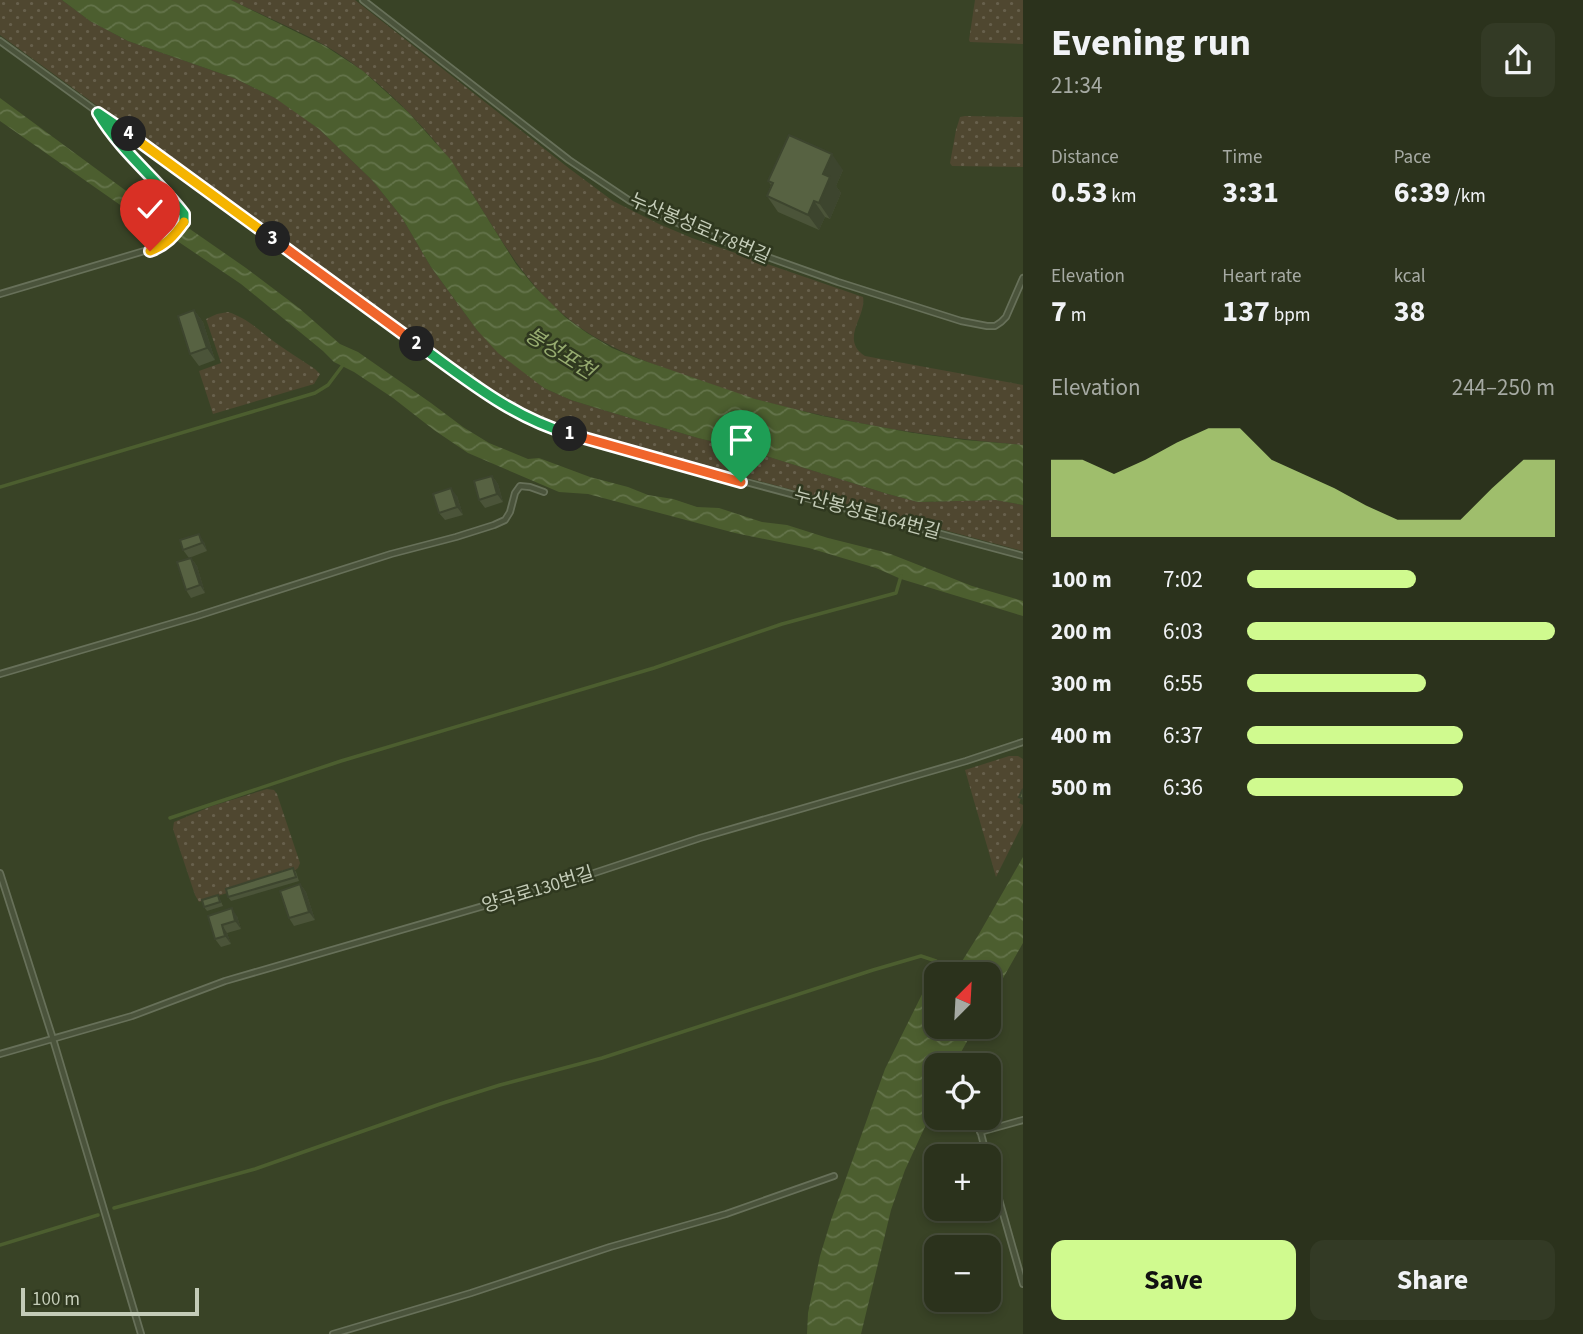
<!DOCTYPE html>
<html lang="en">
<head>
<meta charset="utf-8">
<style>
  body { margin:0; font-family:"Source Sans 3","Noto Sans KR",sans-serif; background:#333a25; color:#f1f3f6; height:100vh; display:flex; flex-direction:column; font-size:26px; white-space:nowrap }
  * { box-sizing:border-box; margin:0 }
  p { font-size:23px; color:#a6aaa3 }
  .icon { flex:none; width:38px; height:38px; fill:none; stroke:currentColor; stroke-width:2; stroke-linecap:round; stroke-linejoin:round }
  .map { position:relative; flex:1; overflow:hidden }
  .sheet { display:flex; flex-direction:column; background:#2b321c; width:560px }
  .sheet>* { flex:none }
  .needle { width:46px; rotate:24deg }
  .tools { position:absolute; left:924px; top:962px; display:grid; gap:14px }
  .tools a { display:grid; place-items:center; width:77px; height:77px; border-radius:14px; background:#2b321c; box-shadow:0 4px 10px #0003,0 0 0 2px #474d3b; font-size:35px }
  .scale { position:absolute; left:21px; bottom:18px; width:178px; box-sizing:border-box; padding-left:7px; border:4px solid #c4ccb8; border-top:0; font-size:19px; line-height:24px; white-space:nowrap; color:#c4ccb8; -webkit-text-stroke:5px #2f381f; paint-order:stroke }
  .pin { position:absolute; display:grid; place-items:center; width:60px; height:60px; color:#fff; margin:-72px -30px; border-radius:50% 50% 50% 0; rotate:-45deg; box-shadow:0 0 7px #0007 }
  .pin .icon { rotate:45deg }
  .km { position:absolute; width:35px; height:35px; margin:-18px; border-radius:50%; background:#222; color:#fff; font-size:19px; line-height:35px; text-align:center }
  .round { display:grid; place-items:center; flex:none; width:74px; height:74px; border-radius:14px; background:#333a25 }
  .overview { display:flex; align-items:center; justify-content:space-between; height:119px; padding:0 28px }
  h1 { font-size:38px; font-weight:700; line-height:52px }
  .metrics { display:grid; grid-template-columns:repeat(3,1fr); gap:10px; height:119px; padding:7px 28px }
  .metrics div { display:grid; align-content:center }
  .metrics b { font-size:30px; font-weight:700 }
  .metrics small { font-size:19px; font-weight:400 }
  .metrics p { font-size:19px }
  .chart { height:196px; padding:14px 28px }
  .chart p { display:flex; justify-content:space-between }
  .chart svg { width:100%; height:126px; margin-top:7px; fill:#d0fa8f; opacity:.7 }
  .cta { display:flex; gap:14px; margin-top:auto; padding:14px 28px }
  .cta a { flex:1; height:80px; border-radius:14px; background:#d0fa8f; color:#111; font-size:28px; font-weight:700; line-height:80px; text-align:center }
  .cta a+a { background:#333a25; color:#f1f3f6 }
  ul { padding:0 28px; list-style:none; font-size:23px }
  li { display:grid; grid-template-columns:112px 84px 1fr; align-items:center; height:52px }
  li i { height:18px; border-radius:9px; background:#d0fa8f }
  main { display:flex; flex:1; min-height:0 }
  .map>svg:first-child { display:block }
</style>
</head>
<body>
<main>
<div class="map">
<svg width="1023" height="1334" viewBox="0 0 1023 1334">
  <defs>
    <pattern id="grass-dots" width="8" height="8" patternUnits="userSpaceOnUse" patternTransform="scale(1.75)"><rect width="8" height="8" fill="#4f4730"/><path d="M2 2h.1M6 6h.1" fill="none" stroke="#67604c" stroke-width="1.8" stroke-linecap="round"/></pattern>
    <pattern id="water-waves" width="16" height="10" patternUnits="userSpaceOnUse" patternTransform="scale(1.75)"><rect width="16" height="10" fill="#4c5e2f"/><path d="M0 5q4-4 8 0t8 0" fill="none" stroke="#64744b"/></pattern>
  </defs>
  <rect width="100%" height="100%" fill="#394326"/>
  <path fill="url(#grass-dots)" d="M 0,0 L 62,0 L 90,21 L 128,41 L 234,78 L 275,98 L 294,110 L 319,129 L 372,180 L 401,216 L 431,267 L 477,330 L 544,388 L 571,400 L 600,409 L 698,438 L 747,450 L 888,494 L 918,502 L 996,500 L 1023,505 L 1023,551 L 579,433 C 538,420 502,400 467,375 L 0,35 Z
    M 231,0 L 355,0 L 570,169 L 613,201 L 659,224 L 692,238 L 863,297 C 867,316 839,339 865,356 L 1023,385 L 1023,445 C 933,438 845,423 758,400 C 736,394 714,385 693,378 C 648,363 602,347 565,316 C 525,283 500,238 473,195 C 465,183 458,170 450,160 C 417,117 372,73 326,46 C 295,29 262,15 231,0 Z
    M 975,0 L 1023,0 L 1023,44 L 970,42 L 969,40 Z
    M 965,116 L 1023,117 L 1023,167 L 952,166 L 950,163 L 956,130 L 960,117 Z
    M 228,312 C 247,318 260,331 276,343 C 288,352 302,360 315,369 L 320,374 L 314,384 L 213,414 L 199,371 L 221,363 L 206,319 L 217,314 Z
    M 1009,756 L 1018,756 L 1023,759 L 1023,794 L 1019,803 L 1023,805 L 1023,823 L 996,877 L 965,770 Z
    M 267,789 L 274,790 L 277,794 L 300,863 L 298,868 L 293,872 L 199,902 L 195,895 L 173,829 L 174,822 L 212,806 Z"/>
  <path fill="url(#water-waves)" d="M 62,0 L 231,0 L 325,46 L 363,71 L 384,90 L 408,112 L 451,160 L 516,264 L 534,286 L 565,317 L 587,333 L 612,348 L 639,359 L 755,399 L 822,416 L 913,433 L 965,440 L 1023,445 L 1023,505 L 996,500 L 918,502 L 888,494 L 747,450 L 698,438 L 600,409 L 571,400 L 544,388 L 498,353 L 477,330 L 431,267 L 401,216 L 372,180 L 319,129 L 275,98 L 234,78 L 128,41 L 90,21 Z
    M 0,98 L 129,193 L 174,218 L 246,268 L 299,308 L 340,344 L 358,352 L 431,403 L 463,427 L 489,443 L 528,459 L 539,458 L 590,477 L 628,487 L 648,495 L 673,499 L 697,507 L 719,508 L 762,522 L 787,525 L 828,538 L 888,553 L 972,586 L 1023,601 L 1023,616 L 901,579 L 876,568 L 809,548 L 735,533 L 588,494 L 559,492 L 468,453 L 434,430 L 393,398 L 354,372 L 334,362 L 323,351 L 241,284 L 155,226 L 126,209 L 0,121 Z
    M 1023,857 L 1023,943 L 989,1003 L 989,975 L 936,975 L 936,1027 L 975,1027 L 960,1054 L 958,1066 L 936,1066 L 936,1103 L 905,1170 L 891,1210 L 861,1334 L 807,1334 L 808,1313 L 820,1256 L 831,1220 L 885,1069 L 936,966 L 954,974 L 979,934 Z"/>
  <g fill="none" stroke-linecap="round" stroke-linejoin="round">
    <path stroke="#4c5e2f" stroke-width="3.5" d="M 0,487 L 315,393 L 328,385 L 343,365
      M 170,818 L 341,761 L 654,668 L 782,624 L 896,593 L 901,576
      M 114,1208 L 255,1169 L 440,1104 L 500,1085 L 602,1058 L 873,970 L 921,956 L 936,961 L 941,971 L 949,975
      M 0,1245 L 98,1215"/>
    <g stroke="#677059" stroke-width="8">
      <path id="lane" d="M 363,0 L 569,160 L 630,201 L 670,220 L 728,243 L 838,282 L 961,321 L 987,326 L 995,326 L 1001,322 L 1006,317 L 1023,278
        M 0,41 L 480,390 C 514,413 550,428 589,440 L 1023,556
        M 0,294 L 161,246 C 172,239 184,228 184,214 C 158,180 123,154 101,116
        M 0,674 L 197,616 L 391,554 L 456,537 L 494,525 L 505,520 L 510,512 L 515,493 L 520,486 L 530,487 L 544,492
        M 0,873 L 53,1039 L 141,1334
        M 0,1054 L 132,1016 L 225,981 L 573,880 L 700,838 L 966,761 L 1023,742
        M 977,1118 L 987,1157
        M 980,1132 L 1023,1120
        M 989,1164 L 1023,1284
        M 333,1334 L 471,1293 L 610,1247 L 726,1214 L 834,1176"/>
    </g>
    <use href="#lane" stroke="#4a533b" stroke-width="4.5"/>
  </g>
  <path fill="#4b5439" d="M 843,170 L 836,186 L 841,193 L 830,219 L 825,217 L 819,230 L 778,212 L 767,196 L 771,185 L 768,181 Z
    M 194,310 L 203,322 L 215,360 L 199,366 L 190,354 Z
    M 492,476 L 498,484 L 503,502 L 485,508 L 479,500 Z
    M 457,496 L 463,515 L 445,520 L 439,513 Z
    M 204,542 L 207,551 L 189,558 L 183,550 Z
    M 191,558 L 197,566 L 205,593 L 191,598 L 186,590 Z
    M 293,868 L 296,872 L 299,881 L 231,901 L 228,897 Z
    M 300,884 L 306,892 L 315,920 L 294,926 L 289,918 Z
    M 218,895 L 223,906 L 207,911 L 204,907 Z
    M 208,916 L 237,916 L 241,929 L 227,933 L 231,944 L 221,947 L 215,939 Z"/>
  <path fill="#3d452e" d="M 832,154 L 843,170 L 836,186 L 841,193 L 830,219 L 819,203 L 823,174 Z
    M 814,201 L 825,217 L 819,230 L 808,215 Z
    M 194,310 L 203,322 L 215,360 L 207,348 Z
    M 492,476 L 498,484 L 503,502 L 497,494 Z
    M 451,488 L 457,496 L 463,515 L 457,507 Z
    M 199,534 L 204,542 L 207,551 L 202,543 Z
    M 191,558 L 197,566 L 205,593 L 200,585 Z
    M 300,884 L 306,892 L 315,920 L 309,912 Z
    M 232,908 L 237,916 L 241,929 L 235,921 Z
    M 222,925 L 227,933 L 231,944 L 225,936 Z"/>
  <path fill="#576242" stroke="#3d452e" stroke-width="2" d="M 789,135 L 832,154 L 823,174 L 830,177 L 819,203 L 814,201 L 808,215 L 767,196 L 773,183 L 768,181 Z
    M 194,310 L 207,348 L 190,354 L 178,316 Z
    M 492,476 L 497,494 L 479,500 L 474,481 Z
    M 451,488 L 457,507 L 439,513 L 433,494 Z
    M 199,534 L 202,543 L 183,550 L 180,540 Z
    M 191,558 L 200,585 L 186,590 L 177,562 Z
    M 1023,789 L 1023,799 L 1019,797 Z
    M 293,868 L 296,877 L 228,897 L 226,889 Z
    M 300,884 L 309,912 L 289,918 L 280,891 Z
    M 218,895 L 220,902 L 204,907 L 202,900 Z
    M 232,908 L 235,921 L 222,925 L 225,936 L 215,939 L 208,916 Z"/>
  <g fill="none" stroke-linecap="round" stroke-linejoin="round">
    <g stroke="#fff" stroke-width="14">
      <path id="split-1" d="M 570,434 L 741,482"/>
    </g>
    <g stroke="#fff" stroke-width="14">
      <path id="split-2" d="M 417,344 C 466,379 511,417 570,434"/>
    </g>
    <g stroke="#fff" stroke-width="14">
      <path id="split-3" d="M 273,239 L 417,344"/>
    </g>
    <g stroke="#fff" stroke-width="14">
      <path id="split-4" d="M 129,134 L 273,239"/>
    </g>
    <g stroke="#fff" stroke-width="14">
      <path id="split-5" d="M 129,134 L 98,113 C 121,152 157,179 184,214 L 184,222"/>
    </g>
    <g stroke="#fff" stroke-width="14">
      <path id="split-6" d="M 150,251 C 166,245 174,236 184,222"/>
    </g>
    <use href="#split-1" stroke="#f0652b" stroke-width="9"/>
    <use href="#split-2" stroke="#22a559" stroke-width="9"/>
    <use href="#split-3" stroke="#f0652b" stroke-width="9"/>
    <use href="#split-4" stroke="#f5b400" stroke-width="9"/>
    <use href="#split-5" stroke="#22a559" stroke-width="9"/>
    <use href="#split-6" stroke="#f5b400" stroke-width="9"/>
  </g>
  <g text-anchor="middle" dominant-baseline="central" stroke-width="5" stroke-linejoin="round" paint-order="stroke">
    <g font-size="19" fill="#c4ccb8" stroke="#2f381f">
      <text transform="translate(700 229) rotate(23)">누산봉성로178번길</text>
      <text transform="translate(867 514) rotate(15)">누산봉성로164번길</text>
      <text transform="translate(538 890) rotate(-17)">양곡로130번길</text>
    </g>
    <g font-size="21" font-style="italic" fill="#97ac70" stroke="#2f381f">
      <text transform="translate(560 353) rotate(32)">봉성포천</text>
    </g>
  </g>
</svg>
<div class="tools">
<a><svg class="needle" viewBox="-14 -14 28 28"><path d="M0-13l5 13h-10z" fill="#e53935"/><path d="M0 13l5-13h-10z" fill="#a6aaa3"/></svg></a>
<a><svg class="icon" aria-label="locate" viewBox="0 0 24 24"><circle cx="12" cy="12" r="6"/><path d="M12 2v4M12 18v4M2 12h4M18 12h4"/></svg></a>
<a>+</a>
<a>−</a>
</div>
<div class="scale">100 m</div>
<div class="pin" style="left:741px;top:482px;background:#1e9e55"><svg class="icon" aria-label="arrive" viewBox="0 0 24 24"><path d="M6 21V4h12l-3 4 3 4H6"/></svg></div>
<div class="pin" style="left:150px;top:251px;background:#d93025"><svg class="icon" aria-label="check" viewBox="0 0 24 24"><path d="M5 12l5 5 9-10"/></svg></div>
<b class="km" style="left:570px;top:434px">1</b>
<b class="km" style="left:417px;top:344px">2</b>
<b class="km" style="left:273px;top:239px">3</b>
<b class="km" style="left:129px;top:134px">4</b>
</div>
<section class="sheet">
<div class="overview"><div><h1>Evening run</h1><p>21:34</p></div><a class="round"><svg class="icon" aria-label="share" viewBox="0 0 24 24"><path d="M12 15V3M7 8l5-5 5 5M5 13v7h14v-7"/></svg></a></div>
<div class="metrics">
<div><p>Distance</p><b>0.53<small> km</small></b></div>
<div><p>Time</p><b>3:31</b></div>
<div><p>Pace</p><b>6:39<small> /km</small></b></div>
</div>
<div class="metrics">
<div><p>Elevation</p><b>7<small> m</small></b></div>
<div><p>Heart rate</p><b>137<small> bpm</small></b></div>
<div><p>kcal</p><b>38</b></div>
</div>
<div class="chart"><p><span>Elevation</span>244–250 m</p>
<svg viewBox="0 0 160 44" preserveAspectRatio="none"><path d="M0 44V17L10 17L20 22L30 17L40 11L50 6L60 6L70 17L80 22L90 27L100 33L110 38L120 38L130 38L140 27L150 17L160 17V44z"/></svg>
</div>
<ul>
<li><b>100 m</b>7:02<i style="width:55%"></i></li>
<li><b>200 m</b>6:03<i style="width:100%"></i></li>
<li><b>300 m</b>6:55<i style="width:58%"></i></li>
<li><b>400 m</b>6:37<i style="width:70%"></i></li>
<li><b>500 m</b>6:36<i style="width:70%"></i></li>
</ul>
<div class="cta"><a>Save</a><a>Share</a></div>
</section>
</main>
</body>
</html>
